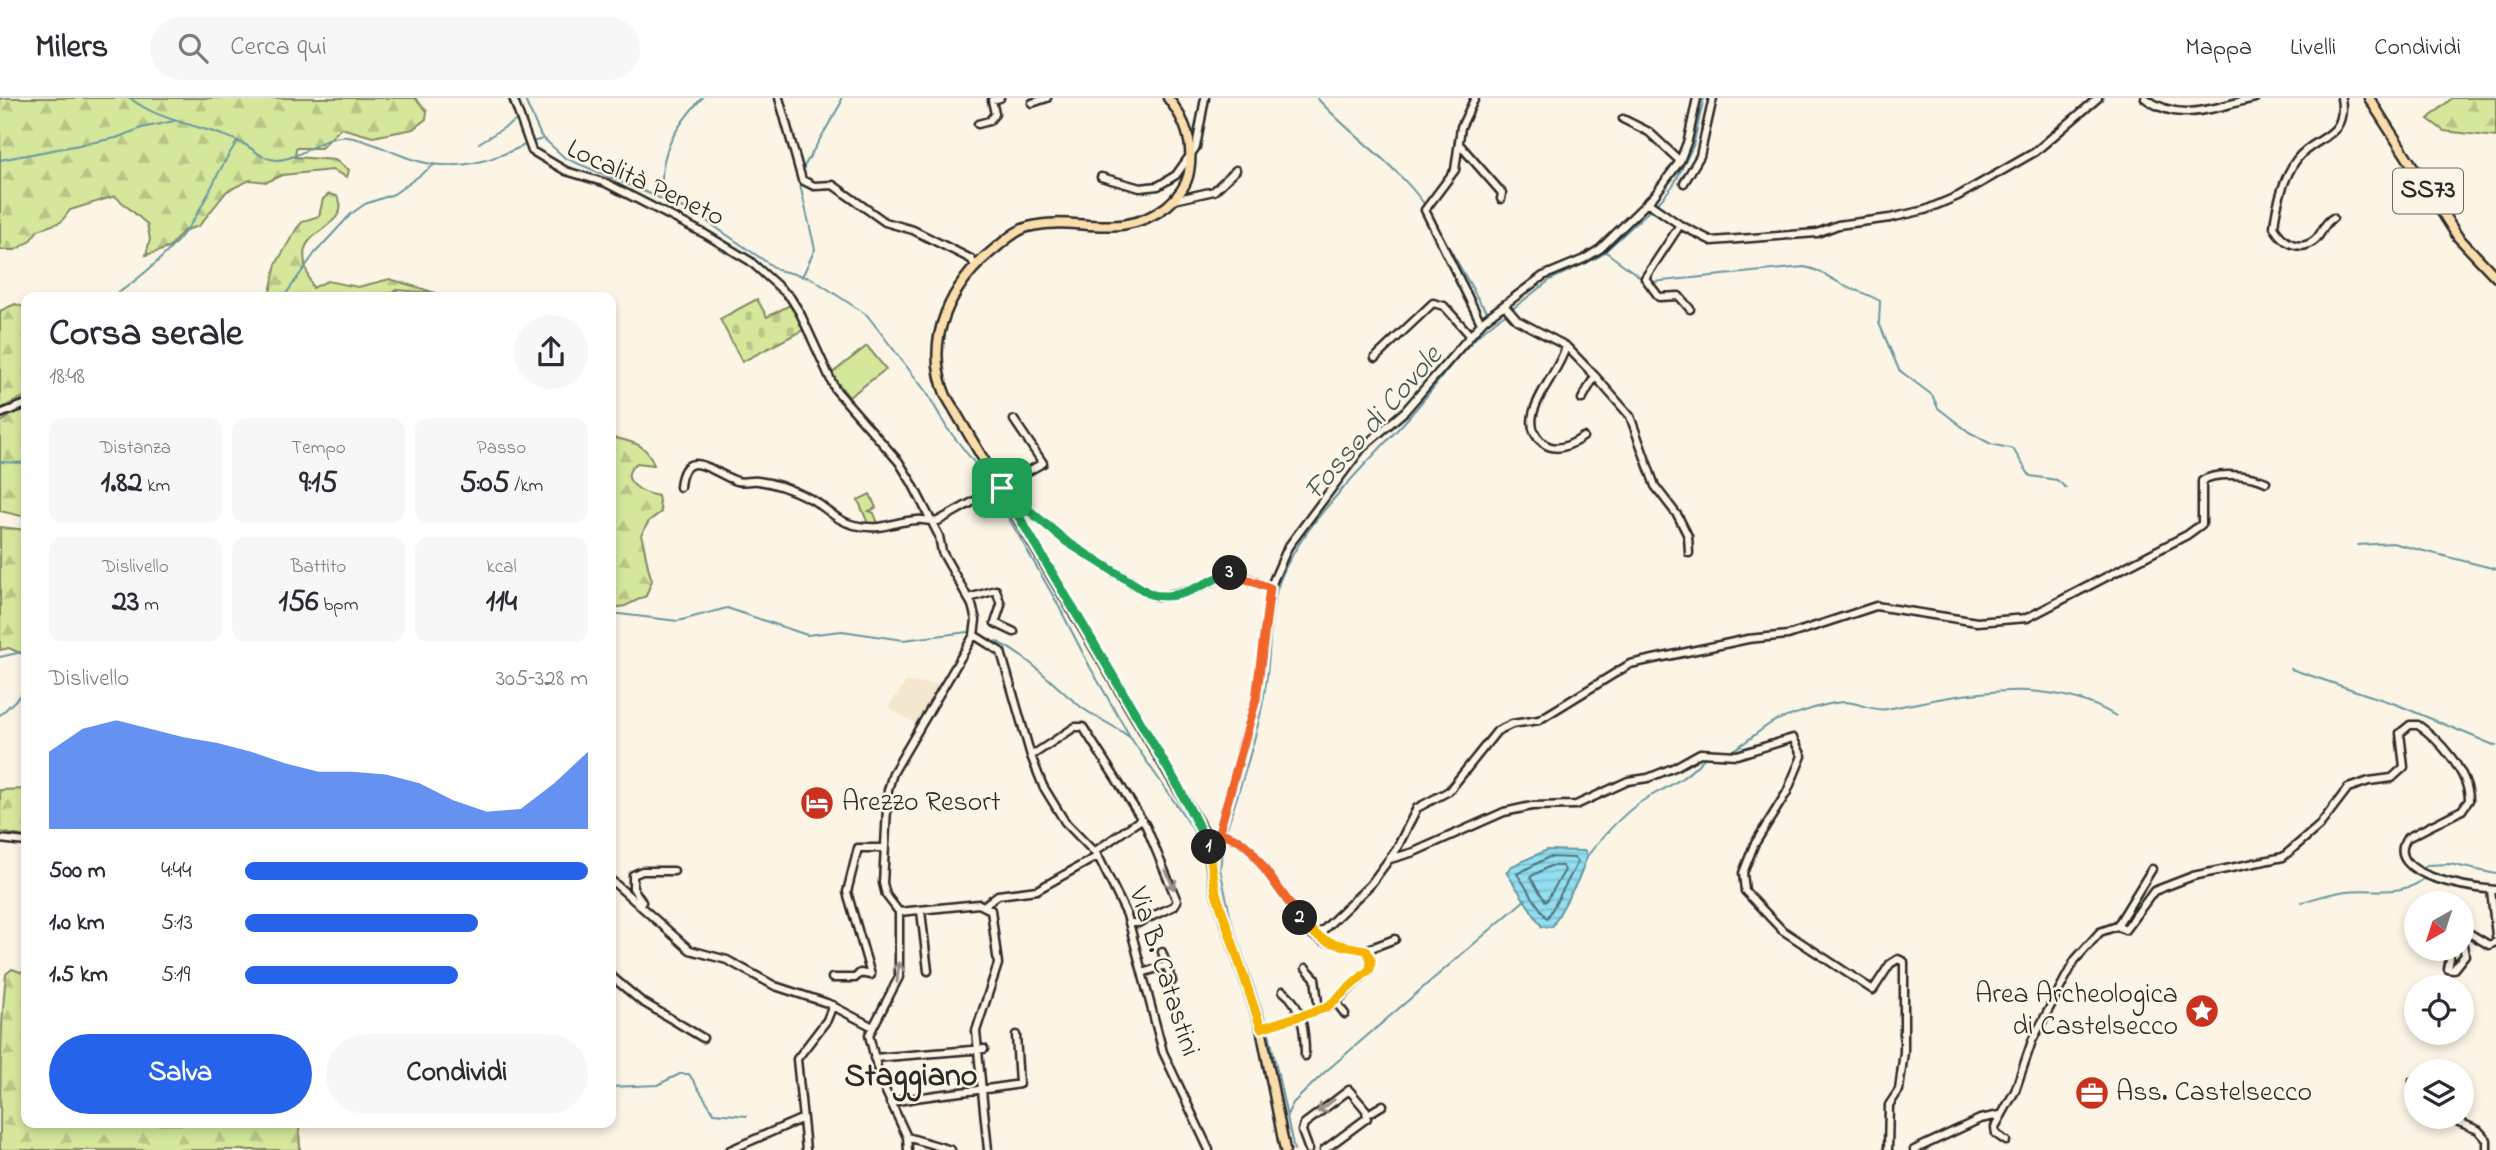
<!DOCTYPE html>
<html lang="it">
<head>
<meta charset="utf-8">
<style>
  body { margin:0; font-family:"Indie Flower",sans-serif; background:#f7f7f7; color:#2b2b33; height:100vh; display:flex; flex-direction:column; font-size:26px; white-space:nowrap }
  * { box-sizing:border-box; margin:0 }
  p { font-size:23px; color:#7c7c81 }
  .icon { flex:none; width:38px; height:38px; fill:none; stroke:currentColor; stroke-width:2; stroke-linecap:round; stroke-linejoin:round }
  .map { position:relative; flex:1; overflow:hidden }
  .details { position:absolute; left:21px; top:194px; width:595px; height:836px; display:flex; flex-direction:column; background:#fff; border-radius:14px; box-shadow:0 4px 10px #0003 }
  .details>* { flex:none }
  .needle { width:46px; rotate:219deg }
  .controls { position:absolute; left:2404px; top:793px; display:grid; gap:14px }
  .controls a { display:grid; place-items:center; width:70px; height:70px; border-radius:50%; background:#fff; box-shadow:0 4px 10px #0003; font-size:35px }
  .pin { position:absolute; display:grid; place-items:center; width:60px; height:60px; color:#fff; margin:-30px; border-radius:14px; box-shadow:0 4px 10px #0006 }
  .km { position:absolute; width:35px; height:35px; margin:-18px; border-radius:50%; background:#222; color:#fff; font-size:19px; line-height:35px; text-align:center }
  .round { display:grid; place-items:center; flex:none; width:74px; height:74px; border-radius:37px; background:#f7f7f7 }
  .headline { display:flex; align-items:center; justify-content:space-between; height:119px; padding:0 28px }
  h1 { font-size:38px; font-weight:700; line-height:52px }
  .figures { display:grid; grid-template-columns:repeat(3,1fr); gap:10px; height:119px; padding:7px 28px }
  .figures div { display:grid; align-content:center; border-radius:14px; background:#f7f7f7; text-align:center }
  .figures b { font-size:30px; font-weight:700 }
  .figures small { font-size:19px; font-weight:400 }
  .figures p { font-size:19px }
  .chart { height:196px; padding:14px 28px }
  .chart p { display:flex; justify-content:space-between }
  .chart svg { width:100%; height:126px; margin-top:7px; fill:#2563eb; opacity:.7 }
  .cta { display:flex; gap:14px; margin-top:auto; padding:14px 28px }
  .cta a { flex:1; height:80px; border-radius:42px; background:#2563eb; color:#fff; font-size:28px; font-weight:700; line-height:80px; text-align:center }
  .cta a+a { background:#f7f7f7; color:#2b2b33 }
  ul { padding:0 28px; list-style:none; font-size:23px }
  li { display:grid; grid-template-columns:112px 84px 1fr; align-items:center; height:52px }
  li i { height:18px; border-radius:9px; background:#2563eb }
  header { display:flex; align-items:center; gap:42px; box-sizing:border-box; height:98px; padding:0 35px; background:#fff; border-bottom:2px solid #e1e1e2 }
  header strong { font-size:33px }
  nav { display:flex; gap:38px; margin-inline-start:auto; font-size:24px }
  .search { width:490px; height:63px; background:#f7f7f7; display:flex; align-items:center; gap:18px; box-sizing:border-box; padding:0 24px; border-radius:38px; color:#7c7c81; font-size:26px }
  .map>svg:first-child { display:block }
</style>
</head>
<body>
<header>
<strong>Milers</strong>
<div class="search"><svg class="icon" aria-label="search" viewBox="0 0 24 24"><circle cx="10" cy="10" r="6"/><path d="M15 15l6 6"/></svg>Cerca qui</div>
<nav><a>Mappa</a><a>Livelli</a><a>Condividi</a></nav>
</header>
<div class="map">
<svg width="2496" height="1052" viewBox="0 0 2496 1052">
  <defs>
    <pattern id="forest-firs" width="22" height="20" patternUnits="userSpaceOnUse" patternTransform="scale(1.75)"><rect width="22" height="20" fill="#d5e79b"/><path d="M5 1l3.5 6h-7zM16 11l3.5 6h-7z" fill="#b7c686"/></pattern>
    <pattern id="cemetery-stones" width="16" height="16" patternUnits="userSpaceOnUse" patternTransform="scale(1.75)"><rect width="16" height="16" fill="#d5e79b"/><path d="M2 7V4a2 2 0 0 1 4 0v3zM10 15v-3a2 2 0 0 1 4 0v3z" fill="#b7c686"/></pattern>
    <pattern id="water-rules" width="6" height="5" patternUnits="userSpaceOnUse" patternTransform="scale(1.75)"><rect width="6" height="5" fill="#91dff1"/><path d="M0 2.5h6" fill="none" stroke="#7dc0cf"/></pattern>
  </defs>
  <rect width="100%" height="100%" fill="#fcf5e5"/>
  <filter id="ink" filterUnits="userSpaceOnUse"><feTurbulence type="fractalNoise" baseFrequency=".0143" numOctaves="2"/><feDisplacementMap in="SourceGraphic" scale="14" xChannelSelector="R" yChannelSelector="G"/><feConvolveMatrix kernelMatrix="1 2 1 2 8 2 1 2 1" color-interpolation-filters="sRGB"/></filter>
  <g filter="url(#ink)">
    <path fill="#f4e7ce" d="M 906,584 L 941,586 L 917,627 L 888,609 Z"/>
    <path fill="#d5e79b" stroke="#808963" stroke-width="2" d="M 867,248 L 886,271 L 849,299 L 831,276 Z"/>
    <path fill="url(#forest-firs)" stroke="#808963" stroke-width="2" d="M 0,0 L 415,0 L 427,13 L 426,21 L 413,31 L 373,39 L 341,30 L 321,50 L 296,50 L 295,59 L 335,62 L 349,72 L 347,79 L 332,72 L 282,77 L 267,84 L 250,82 L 227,93 L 199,128 L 183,133 L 169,150 L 146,157 L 150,141 L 147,126 L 115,98 L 70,112 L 61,124 L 38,132 L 29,144 L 15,152 L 0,152 Z
      M 2452,0 L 2496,0 L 2496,39 L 2444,33 L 2428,21 Z
      M 329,96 L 337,98 C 353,123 311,130 305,151 C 302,161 308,180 313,190 L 327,183 L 358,189 L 390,181 L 436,195 L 396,192 L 380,199 L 269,199 L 276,166 L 297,130 L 303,123 L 319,118 L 323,101 Z
      M 15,206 L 26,210 L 26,298 L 0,311 L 0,213 Z
      M 26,312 L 26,419 L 0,413 L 0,325 L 14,315 Z
      M 611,339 C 632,344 647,345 654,367 L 637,365 C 615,381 642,395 658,398 L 661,414 L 649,423 L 641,437 C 646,452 646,467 652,482 L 646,498 L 625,508 L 611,510 Z
      M 0,429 L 26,432 L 26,558 L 9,550 L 0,552 Z
      M 26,691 L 26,739 L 0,734 L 0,692 Z
      M 12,871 L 26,876 L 26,1026 L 299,1026 L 300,1052 L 0,1052 C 0,993 0,932 6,876 Z"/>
    <path fill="url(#cemetery-stones)" stroke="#808963" stroke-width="2" d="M 757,201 L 767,219 L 790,207 L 805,231 L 742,264 L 720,221 Z
      M 870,396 L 876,410 L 869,413 L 874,415 L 879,428 L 869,428 L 858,402 Z"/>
    <path fill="url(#water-rules)" stroke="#6897a2" stroke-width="2" d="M 1547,752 L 1585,753 L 1587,759 L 1578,782 L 1552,829 L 1542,829 L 1506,774 L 1512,768 Z"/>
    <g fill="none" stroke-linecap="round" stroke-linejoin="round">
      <path stroke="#54737a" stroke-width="2" d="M 1549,759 L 1574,760 L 1578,764 L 1547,821 L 1517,776 Z
        M 1550,768 L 1562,768 L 1565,772 L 1546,804 L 1530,779 Z"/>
      <path stroke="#6897a2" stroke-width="2" d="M 130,0 C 162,26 208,27 244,46 C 255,52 263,62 277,62 C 303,61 322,36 348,39 C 368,42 384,51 403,58 C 447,76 486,66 527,46
        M 524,0 L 541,38 L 565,60 L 695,115 L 778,172 L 811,180 L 867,217 L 927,295 L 947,330 L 984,377 L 1055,501 L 1090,569 L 1132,642 L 1191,728 L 1207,760
        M 1317,0 C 1352,39 1395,65 1425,107
        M 532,44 L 543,41
        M 479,45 L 517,22
        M 0,62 L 116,40 L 142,30 L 174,23
        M 802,72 L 841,5 L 841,0
        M 797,74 L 815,151 L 802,179
        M 663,98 C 657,57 675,29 702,0
        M 1428,112 L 1481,206 L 1489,215
        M 1606,154 L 1644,182
        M 1652,184 L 1804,169 C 1820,171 1830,181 1844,187 C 1856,193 1868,196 1880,203 L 1879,225 L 1899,272 L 1932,297 L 1938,310 L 1969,334 L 1991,346 L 2013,351 L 2030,378 L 2057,382 L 2066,390
        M 111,200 C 141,180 175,151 194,121 C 210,96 219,69 237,44
        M 283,200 L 315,155 L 351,116 L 365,106 L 394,96 L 434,67
        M 1511,212 L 1550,182 L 1600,158 L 1662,101 L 1674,86 L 1693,48 L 1704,0
        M 0,364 L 26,365
        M 2358,447 L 2392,445 L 2496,471
        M 611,515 L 678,523 L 727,510 L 807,537 L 842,533 L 903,542 L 968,534
        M 996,543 C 1035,563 1050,585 1081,609 C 1097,621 1116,628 1132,641
        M 0,559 L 26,553
        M 2291,571 L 2398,607 L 2496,648
        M 0,617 L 26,592
        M 1729,654 C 1745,647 1767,625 1777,622 C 1798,616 1822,605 1845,604 C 1858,604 1873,614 1887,611 C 1962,596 2047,576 2116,618
        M 1226,733 C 1241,686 1259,635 1266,585 C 1271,552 1268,518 1279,485 C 1299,428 1369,364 1409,319 C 1440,285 1467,239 1507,215
        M 1588,757 C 1603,738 1625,713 1647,700 C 1671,687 1686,681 1705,659
        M 1214,766 L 1220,771 L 1232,826 L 1266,925
        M 1220,771 L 1224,739
        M 2423,771 L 2427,767 L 2450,766 L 2496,776
        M 2302,804 C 2316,800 2331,795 2346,793 C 2372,790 2405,799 2426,779
        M 1268,930 L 1294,1052
        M 611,989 L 657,987 L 680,976 L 689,976 L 714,1015 L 747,1018
        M 1287,1017 L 1293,1005 L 1325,974 L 1526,801"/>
      <g stroke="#2b2b2b" stroke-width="11">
        <path id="minor" d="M 513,0 L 532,53 L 566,73 L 606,85 L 705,136 L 750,163 L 790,199 L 800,215 L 835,291 L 899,364 L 912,385 L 939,438 L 942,454 L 972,507 L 976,522 L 974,537 L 893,675 L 888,692 L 883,785 L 886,797 L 899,814 L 899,879 L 869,937 L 880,981 L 907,1039 L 908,1052
          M 779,0 L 802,82 L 814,88 L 833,87 L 885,124 L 913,132 L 971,161 L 975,167
          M 1475,0 L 1461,29 L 1455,72 L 1425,112 L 1481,225
          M 2145,0 C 2181,27 2216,8 2255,0
          M 1032,5 L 1047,0
          M 1623,21 L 1649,34 L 1680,63
          M 978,26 L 989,23 L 995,16 L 992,2 L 1000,0
          M 1459,46 L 1502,95 L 1501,101
          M 1101,79 L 1140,90 L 1158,88 L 1176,77 L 1196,49 L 1205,0
          M 1684,85 L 1700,58 L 1713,0
          M 1174,102 L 1214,93 L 1236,72
          M 1647,104 L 1680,127 L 1712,143 L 1817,135 L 1838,127 L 1890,120 L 1925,112 L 1958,98 L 2035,54 L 2098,0
          M 2333,120 C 2323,125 2323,135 2315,142 C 2300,155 2282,144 2274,129 C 2276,108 2284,78 2297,61 C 2315,37 2348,42 2341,0
          M 1680,127 L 1645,180 L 1659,199 L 1679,198 L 1690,211
          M 1504,207 L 1517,222 L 1566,248 C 1559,278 1511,320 1543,345 C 1556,355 1571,347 1583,339
          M 1566,248 L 1595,278 L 1582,301
          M 1375,260 L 1433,205 L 1444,208 L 1470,237
          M 1595,278 L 1630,318 L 1655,388 L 1678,418 L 1688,438 L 1689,455
          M 0,316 L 26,306
          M 680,389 C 684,344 717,378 737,383 C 743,385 751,382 758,383 C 775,385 793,392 809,400 C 825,408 836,423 854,427 C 884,434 891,423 917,422 C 924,421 930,424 938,423 L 1043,365 L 1014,322
          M 1002,390 L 1067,444 L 1150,496 L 1157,499 L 1191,493 L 1233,474 L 1270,490
          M 969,500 L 996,492 L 1001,507 L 995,525 L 1014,534
          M 974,537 L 1001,554 L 1031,658 L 1043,688 L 1065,724 L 1098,758 L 1127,817 L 1163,954 L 1209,1052
          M 1031,658 L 1075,629 L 1083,629 L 1146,728 L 1177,803 L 1174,808 L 1138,825 L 1130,825
          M 1219,734 L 1239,742 L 1250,751 L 1313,837 L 1323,843 L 1366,852 L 1371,862 L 1370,871 L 1336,904 L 1327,910 L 1261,930
          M 0,741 L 26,744
          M 1094,754 L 1140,722
          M 1210,754 L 1219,734 L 1256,601 L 1270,490 L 1288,449 L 1362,350 L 1405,313 L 1484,222 L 1543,178 L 1584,161 L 1600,151 L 1654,98 L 1680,63 L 1688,42 L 1697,0
          M 1390,761 L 1414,754 L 1504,714 L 1532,708 L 1576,707 L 1628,683 L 1648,680 L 1675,669 L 1700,655 L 1737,657 L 1793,640 L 1802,658 L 1787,694 L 1754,747 L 1743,775 L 1745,793 L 1782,832 L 1873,892 L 1890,866 L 1898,861 L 1904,864 L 1904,954 L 1899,992 L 1889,1007 L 1888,1052
          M 611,782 L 690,852 L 727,862 L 775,888 L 827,905 L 871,928
          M 2491,792 L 2496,838
          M 642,804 L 633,790 L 633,777 L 642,773 L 674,773
          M 985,807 L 998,797 L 1037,792 L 1098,758
          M 921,813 L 928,873
          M 899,814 L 979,806 L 991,812 L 998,866 L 976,933 L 988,1052
          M 2117,828 L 2125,832 L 2154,793 L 2193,778 L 2283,759 L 2319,728 L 2348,690 L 2369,683 L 2392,680 L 2404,669 L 2400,635 L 2410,627 L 2418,627 C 2439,641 2469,675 2469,702 L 2462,712 L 2407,740 C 2382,778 2472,790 2496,792
          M 2462,837 L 2469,835 L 2489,847 L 2496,844
          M 1316,839 L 1370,787 L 1396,752 L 1417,710 L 1449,693 L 1497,633 L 1512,626 L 1539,622 L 1630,566 L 1748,541 L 1788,537 L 1876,508 L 1977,524 L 2027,520 L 2187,437 L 2202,426 L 2202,383 C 2216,373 2251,377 2266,384
          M 2446,850 L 2450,860 L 2448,871 L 2453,872 L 2465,857 L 2462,842
          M 1366,852 L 1395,841
          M 1162,854 L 1172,883
          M 1306,870 L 1315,880 L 1319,913
          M 1145,874 L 1167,867
          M 611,878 L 641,903 L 703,940
          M 832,880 L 855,880 L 860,875 L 871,877 L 847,794 L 858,750 L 885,750
          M 1283,893 C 1303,908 1305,935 1305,958
          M 1336,904 L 1345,916
          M 874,960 L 984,951
          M 2413,983 L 2417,984
          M 890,1005 C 933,995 976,994 1019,986 L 1016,937
          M 1368,1016 L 1383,1007
          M 2444,1018 L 2478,1032 L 2487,1042 L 2487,1052
          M 907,1039 L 951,1052
          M 2006,1043 L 1996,1036 L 1995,1029 L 2015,993 L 2032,943 L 2075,862 L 2100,834 L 2117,828 L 2152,771
          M 730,1052 L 801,1021
          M 806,1052 L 797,961 L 827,922 L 833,907
          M 1309,1052 L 1302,1033 L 1304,1026 L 1349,992 L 1366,1012 L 1367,1020 L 1324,1052
          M 1914,1052 L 1980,1021 L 2000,1017"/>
      </g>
      <g stroke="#2b2b2b" stroke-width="13">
        <path id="major" d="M 1168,0 C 1186,23 1194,45 1189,74 C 1187,87 1177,100 1167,108 C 1119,145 1076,116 1028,129 C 1016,132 1006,142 997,149 C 952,184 922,241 946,298 L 1206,738 L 1216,795 L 1261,930 L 1285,1052
          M 2369,0 L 2458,139 L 2496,179"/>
      </g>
      <use href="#minor" stroke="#fcf5e5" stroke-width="6"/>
      <use href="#major" stroke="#faddab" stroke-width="8"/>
    </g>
    <defs><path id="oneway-shaft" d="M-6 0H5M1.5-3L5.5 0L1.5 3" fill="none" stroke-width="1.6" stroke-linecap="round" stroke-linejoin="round" transform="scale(1.75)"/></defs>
    <g stroke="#949088">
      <use href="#oneway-shaft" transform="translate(1170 782) rotate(66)"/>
      <use href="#oneway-shaft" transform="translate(898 874) rotate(-84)"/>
      <use href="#oneway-shaft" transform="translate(1326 1008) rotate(142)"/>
    </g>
  </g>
  <g fill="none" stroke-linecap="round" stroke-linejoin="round" filter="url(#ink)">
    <g stroke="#fff" stroke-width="14">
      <path id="split-1" d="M 1002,390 L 1177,686 L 1209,749"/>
    </g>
    <g stroke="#fff" stroke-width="14">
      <path id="split-2" d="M 1209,749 L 1216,795 L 1261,930 L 1326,910 L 1370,871 L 1371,862 L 1366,852 C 1335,846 1320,847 1300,820"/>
    </g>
    <g stroke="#fff" stroke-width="14">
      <path id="split-3" d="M 1230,475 L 1270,490 L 1256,601 L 1219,734 L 1239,742 L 1250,751 L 1300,820"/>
    </g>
    <g stroke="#fff" stroke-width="14">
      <path id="split-4" d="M 1002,390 L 1067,444 L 1150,496 C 1180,505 1205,483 1230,475"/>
    </g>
    <use href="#split-1" stroke="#22a559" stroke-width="9"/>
    <use href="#split-2" stroke="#f5b400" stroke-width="9"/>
    <use href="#split-3" stroke="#f0652b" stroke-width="9"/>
    <use href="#split-4" stroke="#22a559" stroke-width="9"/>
  </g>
  <defs>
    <g id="hotel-disc" transform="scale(1.75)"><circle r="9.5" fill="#c8321e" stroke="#fcf5e5"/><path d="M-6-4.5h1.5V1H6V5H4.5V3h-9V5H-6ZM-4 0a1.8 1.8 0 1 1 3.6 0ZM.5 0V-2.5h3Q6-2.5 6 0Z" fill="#fff"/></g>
    <g id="sight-disc" transform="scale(1.75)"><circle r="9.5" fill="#c8321e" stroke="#fcf5e5"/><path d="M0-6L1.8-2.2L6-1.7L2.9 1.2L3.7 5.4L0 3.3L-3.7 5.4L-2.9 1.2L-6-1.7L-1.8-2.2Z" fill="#fff"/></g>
    <g id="office-disc" transform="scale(1.75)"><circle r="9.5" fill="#c8321e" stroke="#fcf5e5"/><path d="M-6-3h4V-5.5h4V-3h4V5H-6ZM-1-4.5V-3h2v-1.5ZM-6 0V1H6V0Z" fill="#fff"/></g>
  </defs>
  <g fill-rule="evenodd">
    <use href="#hotel-disc" x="817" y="705"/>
    <use href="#sight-disc" x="2202" y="913"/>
    <use href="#office-disc" x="2092" y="995"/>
  </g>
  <g text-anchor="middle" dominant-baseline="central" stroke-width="5" stroke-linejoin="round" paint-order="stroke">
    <rect fill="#fcf5e5" stroke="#6a6863" stroke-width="2" x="2393" y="70.5" width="70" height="45" rx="5"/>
    <g font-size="26" font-weight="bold" fill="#2b2b2b">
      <text x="2428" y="93">SS73</text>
    </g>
    <g font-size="28" fill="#2b2b2b" stroke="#fcf5e5">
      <text transform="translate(645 86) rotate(25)">Località Peneto</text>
      <text transform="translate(1163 874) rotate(72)">Via B. Catastini</text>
    </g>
    <g font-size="28" fill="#2b2b2b" stroke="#fcf5e5" text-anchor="start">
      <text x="842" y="705">Arezzo Resort</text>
      <text x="2178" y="897" text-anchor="end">Area Archeologica<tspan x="2178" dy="32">di Castelsecco</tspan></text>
      <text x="2116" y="995">Ass. Castelsecco</text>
    </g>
    <g font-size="30" font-style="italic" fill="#44585c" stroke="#fcf5e5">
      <text transform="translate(1374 326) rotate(-49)">Fosso di Covole</text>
    </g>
    <g font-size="32" font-weight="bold" fill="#2b2b2b" stroke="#fcf5e5">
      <text x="911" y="979">Staggiano</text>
    </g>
  </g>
</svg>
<div class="controls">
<a><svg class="needle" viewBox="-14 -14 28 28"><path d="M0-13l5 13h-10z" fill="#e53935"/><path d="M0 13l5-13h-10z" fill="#7c7c81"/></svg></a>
<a><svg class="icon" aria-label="locate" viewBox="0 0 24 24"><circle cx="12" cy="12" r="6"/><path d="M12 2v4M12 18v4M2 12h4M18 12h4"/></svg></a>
<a><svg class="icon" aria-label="layers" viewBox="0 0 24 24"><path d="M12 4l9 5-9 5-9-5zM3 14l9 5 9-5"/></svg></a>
</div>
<div class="pin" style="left:1002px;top:390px;background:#1e9e55"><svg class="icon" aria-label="arrive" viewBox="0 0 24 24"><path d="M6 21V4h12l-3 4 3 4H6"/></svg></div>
<b class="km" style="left:1209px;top:749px">1</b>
<b class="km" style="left:1300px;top:820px">2</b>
<b class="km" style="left:1230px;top:475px">3</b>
<section class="details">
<div class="headline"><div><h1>Corsa serale</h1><p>18:48</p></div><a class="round"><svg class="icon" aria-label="share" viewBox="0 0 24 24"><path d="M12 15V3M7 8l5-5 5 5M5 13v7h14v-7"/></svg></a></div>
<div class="figures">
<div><p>Distanza</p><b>1.82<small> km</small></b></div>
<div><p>Tempo</p><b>9:15</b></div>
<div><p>Passo</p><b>5:05<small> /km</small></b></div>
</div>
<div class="figures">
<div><p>Dislivello</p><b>23<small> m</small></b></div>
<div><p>Battito</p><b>156<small> bpm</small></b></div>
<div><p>kcal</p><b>114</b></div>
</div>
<div class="chart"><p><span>Dislivello</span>305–328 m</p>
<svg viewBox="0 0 160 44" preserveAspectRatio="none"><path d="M0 44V17L10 9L20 6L30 9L40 12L50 14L60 17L70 21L80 24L90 24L100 25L110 28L120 34L130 38L140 37L150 28L160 17V44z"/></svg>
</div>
<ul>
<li><b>500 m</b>4:44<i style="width:100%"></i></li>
<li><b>1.0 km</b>5:13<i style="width:68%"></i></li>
<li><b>1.5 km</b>5:19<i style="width:62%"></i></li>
</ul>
<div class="cta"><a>Salva</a><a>Condividi</a></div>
</section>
</div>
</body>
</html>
